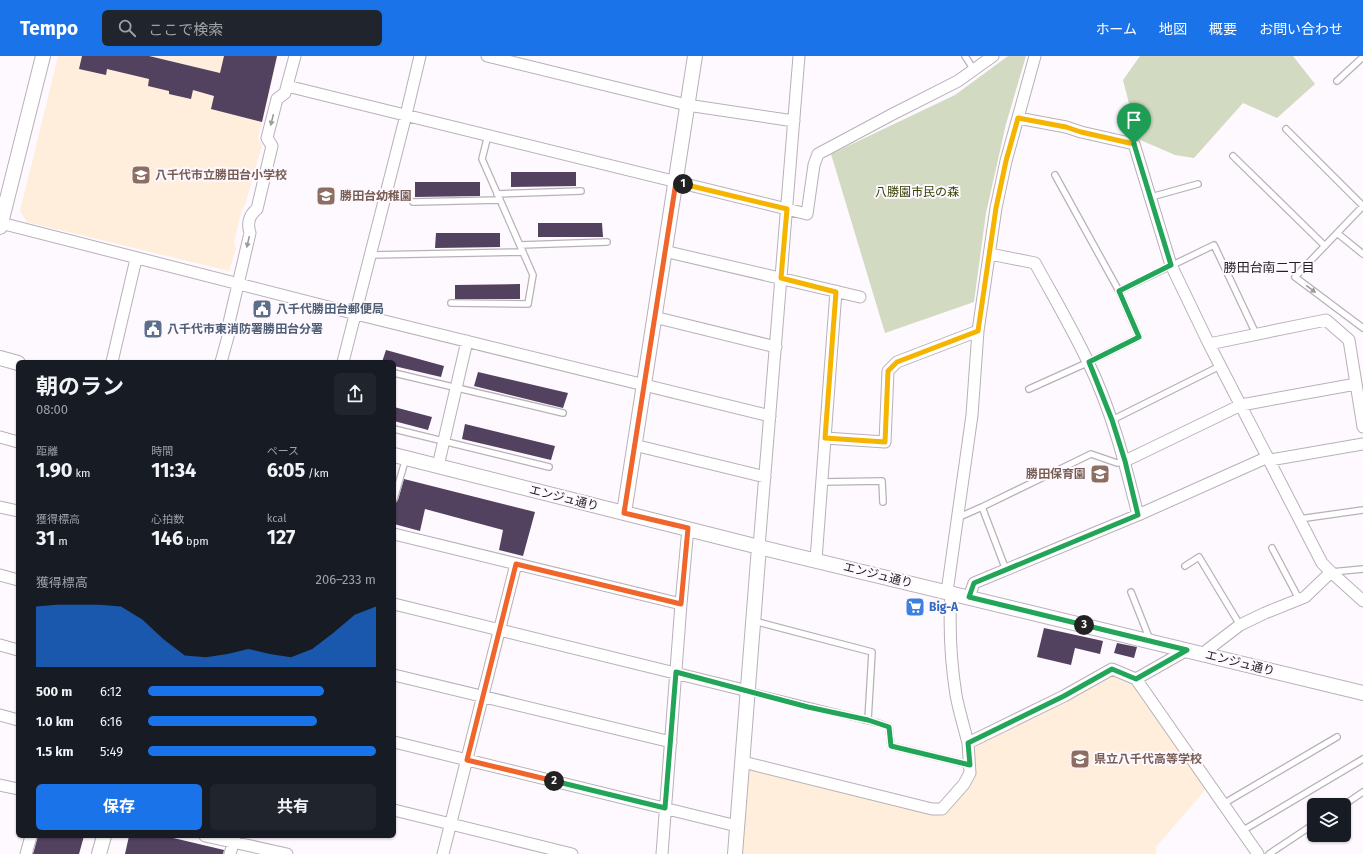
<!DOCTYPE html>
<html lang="ja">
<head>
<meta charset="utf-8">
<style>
  body { margin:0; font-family:"Fira Sans","Noto Sans JP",sans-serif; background:#20242c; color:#f1f3f6; height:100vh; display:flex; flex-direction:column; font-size:15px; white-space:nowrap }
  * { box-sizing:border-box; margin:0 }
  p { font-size:13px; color:#9ea1a6 }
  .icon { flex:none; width:22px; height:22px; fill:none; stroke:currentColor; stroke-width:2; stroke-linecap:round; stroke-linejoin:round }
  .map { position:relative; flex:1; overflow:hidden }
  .panel { position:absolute; left:16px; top:304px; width:380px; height:478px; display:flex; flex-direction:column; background:#171b24; border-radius:6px; box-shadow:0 1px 3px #0004 }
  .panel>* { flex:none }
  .fabs { position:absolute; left:1307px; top:742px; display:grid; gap:8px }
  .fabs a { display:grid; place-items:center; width:44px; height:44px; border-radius:6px; background:#171b24; box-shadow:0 1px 3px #0004; font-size:20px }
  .pin { position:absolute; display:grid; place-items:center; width:34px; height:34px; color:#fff; margin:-41px -17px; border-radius:50% 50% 50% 0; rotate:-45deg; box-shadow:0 0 4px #0007 }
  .pin .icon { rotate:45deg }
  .km { position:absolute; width:20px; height:20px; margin:-10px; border-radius:50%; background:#222; color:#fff; font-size:11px; line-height:20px; text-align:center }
  .round { display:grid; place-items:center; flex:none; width:42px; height:42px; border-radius:6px; background:#20242c }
  .summary { display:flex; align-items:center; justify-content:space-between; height:68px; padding:0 20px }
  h1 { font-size:22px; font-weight:700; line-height:30px }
  .figures { display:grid; grid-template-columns:repeat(3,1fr); gap:6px; height:68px; padding:4px 20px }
  .figures div { display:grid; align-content:center }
  .figures b { font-size:20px; font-weight:700 }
  .figures small { font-size:11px; font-weight:400 }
  .figures p { font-size:11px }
  .chart { height:112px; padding:8px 20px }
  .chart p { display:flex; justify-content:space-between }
  .chart svg { width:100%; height:72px; margin-top:4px; fill:#1a73e8; opacity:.7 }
  .button { display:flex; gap:8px; margin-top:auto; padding:8px 20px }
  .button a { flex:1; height:46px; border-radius:6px; background:#1a73e8; color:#fff; font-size:16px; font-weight:700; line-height:46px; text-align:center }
  .button a+a { background:#20242c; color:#f1f3f6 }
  ul { padding:0 20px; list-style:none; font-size:13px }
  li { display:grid; grid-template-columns:64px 48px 1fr; align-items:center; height:30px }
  li i { height:10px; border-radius:5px; background:#1a73e8 }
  header { display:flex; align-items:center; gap:24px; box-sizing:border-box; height:56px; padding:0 20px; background:#1a73e8; color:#fff }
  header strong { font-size:19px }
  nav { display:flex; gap:22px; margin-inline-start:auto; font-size:14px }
  .search { width:280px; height:36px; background:#20242c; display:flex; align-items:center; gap:10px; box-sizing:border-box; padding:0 14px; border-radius:6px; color:#9ea1a6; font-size:15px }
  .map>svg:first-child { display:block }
</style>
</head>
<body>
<header>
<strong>Tempo</strong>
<div class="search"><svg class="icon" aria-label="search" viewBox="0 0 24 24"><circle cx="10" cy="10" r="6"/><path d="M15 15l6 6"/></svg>ここで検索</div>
<nav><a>ホーム</a><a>地図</a><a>概要</a><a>お問い合わせ</a></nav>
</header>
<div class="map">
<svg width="1363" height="798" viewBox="0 0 1363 798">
  <rect width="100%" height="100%" fill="#fef8ff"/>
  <path fill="#feeedb" d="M 58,0 L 278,0 L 258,82 L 262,89 L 245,149 L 242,153 L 234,186 L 236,193 L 229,215 L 27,166 L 20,155 Z
    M 1113,618 L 1132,627 L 1206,733 L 1156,791 L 1156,798 L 741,798 L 748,715 L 752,713 L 948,754 L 965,735 L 973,723 L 974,693 L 980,686 Z"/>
  <path fill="#d3dac2" d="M 1008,0 L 1026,0 L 1006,68 L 986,157 L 974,246 L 885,277 L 831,98 L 955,39 Z
    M 1140,0 L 1293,0 L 1315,28 L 1277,62 L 1243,47 L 1194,102 L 1175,99 L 1138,83 L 1123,24 Z"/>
  <path fill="#52415f" d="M 82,0 L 149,0 L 220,17 L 224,0 L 277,0 L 262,66 L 211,53 L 214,40 L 193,34 L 191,43 L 169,38 L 169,35 L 148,30 L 149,23 L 107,13 L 106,19 L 79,13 Z
    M 511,116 L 576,116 L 576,130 L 511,131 Z
    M 415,126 L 480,126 L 480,140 L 415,141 Z
    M 538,167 L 602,167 L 603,181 L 538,181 Z
    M 436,177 L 500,177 L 500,191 L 435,192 Z
    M 520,228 L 520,243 L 455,243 L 455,229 Z
    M 386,294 L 444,310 L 441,321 L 394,310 L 394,306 L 382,306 Z
    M 478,316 L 568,337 L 563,352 L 474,330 Z
    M 394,351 L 432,361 L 428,374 L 394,365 Z
    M 465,368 L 555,390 L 551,404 L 462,383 Z
    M 404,423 L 535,456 L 523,500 L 499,494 L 503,474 L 425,453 L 420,475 L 394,468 L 394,447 L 398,444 Z
    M 1044,572 L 1103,585 L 1100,598 L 1075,592 L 1071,609 L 1037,601 Z
    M 1117,587 L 1137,591 L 1134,602 L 1114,597 Z
    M 38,780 L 84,780 L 79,798 L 33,798 Z
    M 129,780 L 165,780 L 224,794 L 223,798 L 125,798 Z"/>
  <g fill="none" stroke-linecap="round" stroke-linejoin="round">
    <g stroke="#b8b1b8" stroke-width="8">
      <path id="service" d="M 965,0 L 974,14
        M 1337,25 L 1363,1
        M 1286,73 L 1363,150
        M 1233,100 L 1325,190
        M 497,138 L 581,135
        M 1151,141 L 1198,128
        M 413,146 L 500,144
        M 1363,150 L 1295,221 L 1363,272
        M 1337,177 L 1363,198
        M 520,189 L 607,186
        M 370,199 L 523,196
        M 1119,235 L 1214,189 L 1256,278
        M 451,247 L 528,248 L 533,219 L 482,103 L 488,79
        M 394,317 L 563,357
        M 1029,333 L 1089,306 L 1139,281 L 1119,235 L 1055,119
        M 1112,364 L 1220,310
        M 394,373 L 549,411
        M 822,426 L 882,425 L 883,446
        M 394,443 L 406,402
        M 982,451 L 1006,514
        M 957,462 L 982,451 L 1091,398 L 1117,407 L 1125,405
        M 1299,463 L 1363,454
        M 1272,492 L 1299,543
        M 1185,510 L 1199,501 L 1240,569
        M 1331,516 L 1363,513
        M 1131,536 L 1150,584
        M 754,565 L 872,596 L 868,664
        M 748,635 L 878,667 L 889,671 L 891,690 L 970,709
        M 1223,748 L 1337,681
        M 1344,749 L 1363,736
        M 1242,775 L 1363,703
        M 1269,798 L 1314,768"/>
    </g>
    <g stroke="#b8b1b8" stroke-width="13">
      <path id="minor" d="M 487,0 L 687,49 L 794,65
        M 287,30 L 807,158 L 814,109 L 818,98 L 891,59 L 958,25 L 993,0
        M 1018,62 L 1066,71 L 1081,76 L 1134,88 L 1171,209 L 1209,288 L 1322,507 L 1331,516 L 1305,541 L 1265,557 L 1240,569 L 1202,598
        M 1,167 L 356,258 L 770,360
        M 664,195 L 860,241
        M 990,198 L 1035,207 C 1053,240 1072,272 1088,306 C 1112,355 1125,407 1138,459
        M 654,261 L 776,291
        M 1209,288 L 1326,264 L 1349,284 L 1363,371
        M 112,306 L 136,203
        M 221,306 L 229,277 L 228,271 L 250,177 C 247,168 249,159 257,153 L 272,90 L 267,82 L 277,43 L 285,37 L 295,0
        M 343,306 L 406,59 L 420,0
        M 0,381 L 18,386
        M 825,382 L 885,386 L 888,315 L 897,306 L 978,275
        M 634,389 L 765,421
        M 1270,404 L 1363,388
        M 1125,405 L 1241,349 L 1356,328
        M 438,410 L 467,285
        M 0,451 L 18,455
        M 394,478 L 681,548
        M 759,491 L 799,0
        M 816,504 L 836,235
        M 1331,516 L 1363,545
        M 0,519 L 18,524
        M 947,536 L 972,359 L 978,275 L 996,152 L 1006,105 L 1035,0
        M 951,537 C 949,569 951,607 956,639 C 959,655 964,671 968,687 L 1064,640 L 1112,613 L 1136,623 L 1258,798
        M 969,541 L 974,527 L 1138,459 L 1268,401
        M 394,548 L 748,635
        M 0,589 L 18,594
        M 394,619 L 671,686
        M 1136,623 L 1187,594
        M 0,659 L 18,664
        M 394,686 L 737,770
        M 743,706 L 932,753 L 942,753 L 964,728 L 970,717 L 968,687
        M 0,729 L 18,733
        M 394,754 L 572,798
        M 205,780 L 287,798
        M 26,798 L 31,780
        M 230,798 L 235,780
        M 443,798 L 516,508
        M 662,798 L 681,548 L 688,472"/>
    </g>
    <g stroke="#b8b1b8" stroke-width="16">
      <path id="tertiary" d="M 0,171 L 43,0
        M 0,302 L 18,307
        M 394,399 L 759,491 L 1363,637
        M 624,457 L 695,0
        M 99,798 L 104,780
        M 735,798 L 759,491"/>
    </g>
    <use href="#service" stroke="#fff" stroke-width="5.5"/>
    <use href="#minor" stroke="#fff" stroke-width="11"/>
    <use href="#tertiary" stroke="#fff" stroke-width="14"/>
  </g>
  <defs><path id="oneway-solid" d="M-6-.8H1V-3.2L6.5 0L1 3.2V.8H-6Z"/></defs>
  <g fill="#9c9b9c">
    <use href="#oneway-solid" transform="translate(272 64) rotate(104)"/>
    <use href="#oneway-solid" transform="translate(248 186) rotate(103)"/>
    <use href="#oneway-solid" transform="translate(1311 233) rotate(37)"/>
  </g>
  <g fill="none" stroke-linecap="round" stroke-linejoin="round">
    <g stroke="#fff" stroke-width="8">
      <path id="split-1" d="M 683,128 L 787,153 L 781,222 L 836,236 L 825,382 L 885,386 L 888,315 L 897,306 L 978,275 L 996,152 L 1006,105 L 1018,62 L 1066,71 L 1081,76 L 1134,88"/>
    </g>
    <g stroke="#fff" stroke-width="8">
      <path id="split-2" d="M 554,725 L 467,704 L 516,508 L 681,548 L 688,472 L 624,457 L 676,126 L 683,128"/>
    </g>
    <g stroke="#fff" stroke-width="8">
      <path id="split-3" d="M 554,725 L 665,752 L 676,616 L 808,651 L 868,664 L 889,671 L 891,690 L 970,709 L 968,687 L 1064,640 L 1112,613 L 1136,623 L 1187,594 L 1084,569"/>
    </g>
    <g stroke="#fff" stroke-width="8">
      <path id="split-4" d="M 1084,569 L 969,541 L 974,527 L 1138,459 L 1125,405 L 1112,364 L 1089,306 L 1139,281 L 1119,235 L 1171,209 L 1134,88"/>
    </g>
    <use href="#split-1" stroke="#f5b400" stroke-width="5"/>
    <use href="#split-2" stroke="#f0652b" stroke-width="5"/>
    <use href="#split-3" stroke="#22a559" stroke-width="5"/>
    <use href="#split-4" stroke="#22a559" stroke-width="5"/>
  </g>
  <defs>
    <g id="school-square" transform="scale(1)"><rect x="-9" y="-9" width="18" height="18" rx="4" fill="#8d6e63" stroke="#fef8ff"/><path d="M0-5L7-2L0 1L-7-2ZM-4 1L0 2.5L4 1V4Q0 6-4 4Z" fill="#fff"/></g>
    <g id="civic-square" transform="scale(1)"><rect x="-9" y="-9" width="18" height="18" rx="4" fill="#5c6f8a" stroke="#fef8ff"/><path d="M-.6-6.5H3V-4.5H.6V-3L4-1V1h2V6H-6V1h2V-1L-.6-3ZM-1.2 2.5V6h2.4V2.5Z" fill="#fff"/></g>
    <g id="supermarket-square" transform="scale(1)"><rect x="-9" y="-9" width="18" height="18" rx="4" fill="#3f7fe0" stroke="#fef8ff"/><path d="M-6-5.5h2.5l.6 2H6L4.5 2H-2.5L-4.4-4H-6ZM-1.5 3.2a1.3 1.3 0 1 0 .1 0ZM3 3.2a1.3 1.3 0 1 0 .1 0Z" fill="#fff"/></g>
  </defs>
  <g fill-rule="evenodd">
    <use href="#school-square" x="141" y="119"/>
    <use href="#school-square" x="326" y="140"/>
    <use href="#civic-square" x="262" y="253"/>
    <use href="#civic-square" x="153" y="273"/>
    <use href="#school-square" x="1100" y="418"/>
    <use href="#supermarket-square" x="915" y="551"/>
    <use href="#school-square" x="1080" y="703"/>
  </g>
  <g text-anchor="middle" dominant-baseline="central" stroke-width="4" stroke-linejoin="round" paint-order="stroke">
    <g font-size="12" font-weight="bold" fill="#785e54" stroke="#fef8ff" text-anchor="start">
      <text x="155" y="119">八千代市立勝田台小学校</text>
      <text x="340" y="140">勝田台幼稚園</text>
      <text x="1086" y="418" text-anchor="end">勝田保育園</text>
      <text x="1094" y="703">県立八千代高等学校</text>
    </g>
    <g font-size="12" fill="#353f00" stroke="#fef8ff">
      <text x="917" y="136">八勝園市民の森</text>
    </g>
    <g font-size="12" font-weight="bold" fill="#4e5e75" stroke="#fef8ff" text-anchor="start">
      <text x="276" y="253">八千代勝田台郵便局</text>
      <text x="167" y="273">八千代市東消防署勝田台分署</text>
    </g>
    <g font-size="12" fill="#232124" stroke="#fef8ff">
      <text transform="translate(564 442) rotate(14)">エンジュ通り</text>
      <text transform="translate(878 519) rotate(14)">エンジュ通り</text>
      <text transform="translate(1240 607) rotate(14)">エンジュ通り</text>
    </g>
    <g font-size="12" font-weight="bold" fill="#366cbe" stroke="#fef8ff" text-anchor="start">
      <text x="929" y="551">Big-A</text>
    </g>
    <g font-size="13" fill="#232124" stroke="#fef8ff">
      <text x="1269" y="211">勝田台南二丁目</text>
    </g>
  </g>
</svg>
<div class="fabs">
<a><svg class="icon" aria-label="layers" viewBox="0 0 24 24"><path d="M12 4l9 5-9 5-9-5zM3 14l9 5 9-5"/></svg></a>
</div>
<div class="pin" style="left:1134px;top:88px;background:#1e9e55"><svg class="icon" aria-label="arrive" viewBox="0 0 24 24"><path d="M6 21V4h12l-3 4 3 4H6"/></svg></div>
<b class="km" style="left:683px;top:128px">1</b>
<b class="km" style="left:554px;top:725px">2</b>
<b class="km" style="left:1084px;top:569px">3</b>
<section class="panel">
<div class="summary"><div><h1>朝のラン</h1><p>08:00</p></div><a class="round"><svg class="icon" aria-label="share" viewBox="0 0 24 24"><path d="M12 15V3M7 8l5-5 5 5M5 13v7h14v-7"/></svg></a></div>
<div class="figures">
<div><p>距離</p><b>1.90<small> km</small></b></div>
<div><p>時間</p><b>11:34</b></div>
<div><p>ペース</p><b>6:05<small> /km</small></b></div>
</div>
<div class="figures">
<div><p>獲得標高</p><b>31<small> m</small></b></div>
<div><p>心拍数</p><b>146<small> bpm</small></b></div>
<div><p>kcal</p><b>127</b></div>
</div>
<div class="chart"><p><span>獲得標高</span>206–233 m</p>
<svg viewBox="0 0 160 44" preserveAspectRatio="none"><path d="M0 44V7L10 6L20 6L30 6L40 7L50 15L60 27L70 37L80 38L90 36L100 33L110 36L120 38L130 33L140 23L150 12L160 7V44z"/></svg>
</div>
<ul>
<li><b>500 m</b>6:12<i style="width:77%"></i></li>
<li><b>1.0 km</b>6:16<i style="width:74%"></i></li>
<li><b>1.5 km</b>5:49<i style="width:100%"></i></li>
</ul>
<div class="button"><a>保存</a><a>共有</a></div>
</section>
</div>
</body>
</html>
